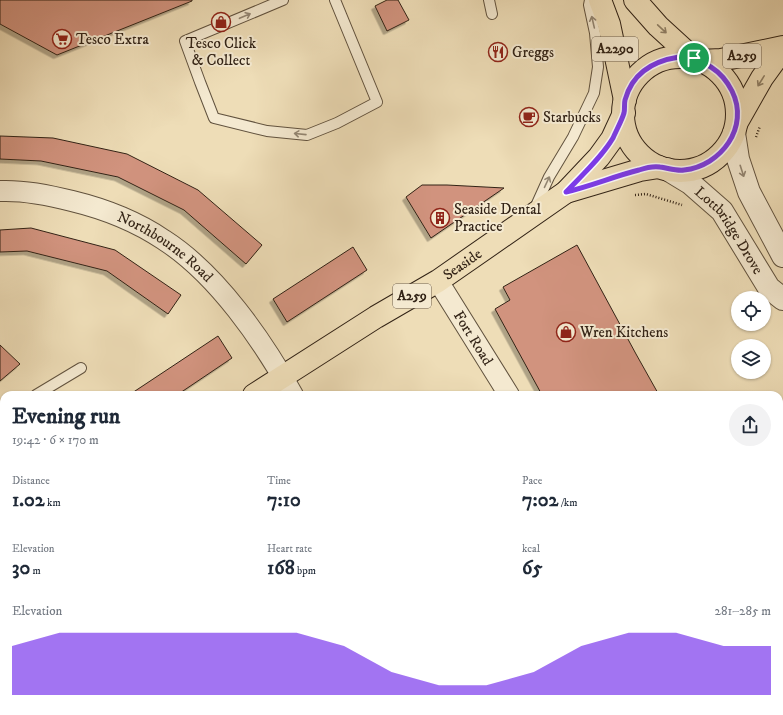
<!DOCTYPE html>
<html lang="en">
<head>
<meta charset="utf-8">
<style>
  body { margin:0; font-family:"IM FELL DW Pica",serif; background:#f2f2f3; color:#1f2937; height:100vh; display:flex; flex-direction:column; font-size:15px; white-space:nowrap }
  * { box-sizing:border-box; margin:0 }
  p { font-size:13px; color:#747a83 }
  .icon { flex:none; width:22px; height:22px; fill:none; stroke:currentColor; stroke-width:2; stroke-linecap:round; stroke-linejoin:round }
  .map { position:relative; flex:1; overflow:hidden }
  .side { position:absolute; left:0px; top:391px; width:783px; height:324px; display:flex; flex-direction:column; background:#fff; border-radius:12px 12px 0 0; box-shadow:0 1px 3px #0004 }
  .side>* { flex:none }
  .controls { position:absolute; left:731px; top:291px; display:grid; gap:8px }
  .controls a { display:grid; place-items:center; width:40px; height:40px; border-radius:50%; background:#fff; box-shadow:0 1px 3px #0004; font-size:20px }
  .pin { position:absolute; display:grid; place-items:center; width:34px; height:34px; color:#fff; margin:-17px; border:2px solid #fff; border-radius:50%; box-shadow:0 1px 4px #0007 }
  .round { display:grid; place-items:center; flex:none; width:42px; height:42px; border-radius:21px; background:#f2f2f3 }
  .headline { display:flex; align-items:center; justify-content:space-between; height:68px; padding:0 12px }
  h1 { font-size:22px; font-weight:800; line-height:30px }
  .stats { display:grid; grid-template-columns:repeat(3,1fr); gap:6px; height:68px; padding:4px 12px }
  .stats div { display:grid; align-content:center }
  .stats b { font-size:20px; font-weight:800 }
  .stats small { font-size:11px; font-weight:400 }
  .stats p { font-size:11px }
  .chart { height:112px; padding:8px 12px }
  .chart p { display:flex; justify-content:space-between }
  .chart svg { width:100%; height:72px; margin-top:4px; fill:#7c3aed; opacity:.7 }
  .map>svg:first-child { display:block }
</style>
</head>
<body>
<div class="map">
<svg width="783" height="715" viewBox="0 0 783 715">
  <defs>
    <filter id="shadow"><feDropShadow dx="-3.5" dy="3.5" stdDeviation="0" flood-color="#0004"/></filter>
  </defs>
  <rect width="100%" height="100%" fill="#eeddb7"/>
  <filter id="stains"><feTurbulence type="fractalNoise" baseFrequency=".005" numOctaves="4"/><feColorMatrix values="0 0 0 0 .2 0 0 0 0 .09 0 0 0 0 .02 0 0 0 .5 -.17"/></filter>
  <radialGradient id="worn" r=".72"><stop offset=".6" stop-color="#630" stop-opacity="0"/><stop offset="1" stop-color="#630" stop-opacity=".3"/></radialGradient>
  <path fill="#d1937e" stroke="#322316" filter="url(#shadow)" d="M 0,0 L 192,0 L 192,1 L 57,55 L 0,24 Z
    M 387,0 L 398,0 L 409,20 L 387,31 L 375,6 Z
    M 0,136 L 53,138 L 127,154 L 198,190 L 262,245 L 246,264 L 184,210 L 118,177 L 41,161 L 0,159 Z
    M 422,185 L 447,185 L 504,188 L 431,238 L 406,197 Z
    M 31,228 L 115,250 L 181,295 L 168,314 L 107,271 L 27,251 L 0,252 L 0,230 Z
    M 577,245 L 636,354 L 659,395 L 542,395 L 495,309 L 510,300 L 503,287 Z
    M 353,247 L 367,270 L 287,322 L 273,299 Z
    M 218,336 L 232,358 L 177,395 L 129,395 Z
    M 0,345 L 20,364 L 0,381 Z"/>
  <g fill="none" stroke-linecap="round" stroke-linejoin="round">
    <g stroke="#61523e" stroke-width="12">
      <path id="service" d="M 489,0 L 492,14
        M 200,82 L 214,118 L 267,131 L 307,135 L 337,123 L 377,102 L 335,0
        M 200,82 L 185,41 L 283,0
        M 535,208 L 549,177 L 573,137 L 594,93 L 598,67 L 595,33 L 589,5 L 590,0
        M 36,395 L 81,368
        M 779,418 L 783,416
        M 268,715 L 276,711"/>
    </g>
    <g stroke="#61523e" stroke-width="22">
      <g id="minor">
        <path id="s1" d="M 0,191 C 24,190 49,195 72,201 C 105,209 136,221 164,240 C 217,274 263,341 293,395"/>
        <path id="s2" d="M 438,281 L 509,395"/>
        <path d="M 779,682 L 783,689"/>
        <path d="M 0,703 L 4,711"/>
        <path d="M 226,711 L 228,715"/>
        <path d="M 461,711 L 463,715"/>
      </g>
    </g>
    <g stroke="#61523e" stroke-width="24">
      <g id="tertiary">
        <path d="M 734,133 L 738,159 L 749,192 L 783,256"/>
        <path id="s3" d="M 667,169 L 690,183 L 722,211 L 769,288 L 783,299"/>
      </g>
    </g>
    <g stroke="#322316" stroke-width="24">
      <g id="primary">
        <path d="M 600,0 L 609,24 L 625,100"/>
        <path d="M 635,0 L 658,26 L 693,58"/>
        <circle cx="680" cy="114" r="57"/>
        <path d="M 700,61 L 721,60 L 783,47"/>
        <path d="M 737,122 L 762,78 L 783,49"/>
        <path d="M 566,192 L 640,170 L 659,167"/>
        <path id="s4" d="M 254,395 L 376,317 L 438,281 L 566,192 L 599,157 L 612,139 L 624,113"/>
        <path d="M 0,560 L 4,558"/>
      </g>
    </g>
    <path stroke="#322316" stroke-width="2.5" stroke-dasharray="1 2" stroke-linecap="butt" d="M 756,137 L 760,126
      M 635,195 L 646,194 L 682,205"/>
    <use href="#service" stroke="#f4e9d0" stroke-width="10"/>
    <use href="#minor" stroke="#f4e9d0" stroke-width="20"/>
    <use href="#tertiary" stroke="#f4e9d0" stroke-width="22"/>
    <use href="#primary" stroke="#eeddb7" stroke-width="22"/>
  </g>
  <defs><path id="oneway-shaft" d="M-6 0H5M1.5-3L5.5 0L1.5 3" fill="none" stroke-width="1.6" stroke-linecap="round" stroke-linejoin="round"/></defs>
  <g stroke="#938673">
    <use href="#oneway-shaft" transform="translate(245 16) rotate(-23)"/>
    <use href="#oneway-shaft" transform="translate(593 22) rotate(-103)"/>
    <use href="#oneway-shaft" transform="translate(300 134) rotate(-174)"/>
    <use href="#oneway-shaft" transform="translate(742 171) rotate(72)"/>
    <use href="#oneway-shaft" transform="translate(547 182) rotate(-65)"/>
  </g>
  <g stroke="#908066">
    <use href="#oneway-shaft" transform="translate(662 29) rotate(43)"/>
    <use href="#oneway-shaft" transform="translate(761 81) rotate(122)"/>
  </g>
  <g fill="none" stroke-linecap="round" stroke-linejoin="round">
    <g stroke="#fff" stroke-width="8">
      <path id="route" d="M 679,57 C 703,59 721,69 732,91 C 750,127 721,166 684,170 C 676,171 668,168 660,167 C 654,166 645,168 639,170 C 615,176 591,186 566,192 C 582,175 601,158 613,138 C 616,131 622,120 624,113 C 625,109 624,104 625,100 C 632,74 653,61 679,57 Z"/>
    </g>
    <use href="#route" stroke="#7c3aed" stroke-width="5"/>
  </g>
  <defs>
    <g id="shop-ring" transform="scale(1)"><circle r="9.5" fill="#f4e9d0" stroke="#8f2418" stroke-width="1.5"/><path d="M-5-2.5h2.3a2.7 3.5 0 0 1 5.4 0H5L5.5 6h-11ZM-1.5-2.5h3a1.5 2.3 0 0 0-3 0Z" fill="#8f2418"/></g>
    <g id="supermarket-ring" transform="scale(1)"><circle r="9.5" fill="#f4e9d0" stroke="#8f2418" stroke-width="1.5"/><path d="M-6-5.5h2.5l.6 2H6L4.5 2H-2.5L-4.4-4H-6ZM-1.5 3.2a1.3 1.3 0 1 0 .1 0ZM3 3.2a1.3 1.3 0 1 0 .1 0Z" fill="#8f2418"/></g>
    <g id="restaurant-ring" transform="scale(1)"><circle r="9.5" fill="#f4e9d0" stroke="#8f2418" stroke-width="1.5"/><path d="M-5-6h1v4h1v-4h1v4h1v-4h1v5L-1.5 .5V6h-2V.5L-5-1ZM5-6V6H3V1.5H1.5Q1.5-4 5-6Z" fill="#8f2418"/></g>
    <g id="cafe-ring" transform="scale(1)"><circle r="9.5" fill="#f4e9d0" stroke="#8f2418" stroke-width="1.5"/><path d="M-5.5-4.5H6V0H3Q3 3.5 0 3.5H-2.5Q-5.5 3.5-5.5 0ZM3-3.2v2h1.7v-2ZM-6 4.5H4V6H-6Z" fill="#8f2418"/></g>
    <g id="building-ring" transform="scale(1)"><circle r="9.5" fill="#f4e9d0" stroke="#8f2418" stroke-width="1.5"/><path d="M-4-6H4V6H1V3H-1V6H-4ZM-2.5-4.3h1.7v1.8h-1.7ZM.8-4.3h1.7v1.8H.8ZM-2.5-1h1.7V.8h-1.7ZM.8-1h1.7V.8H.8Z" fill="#8f2418"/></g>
  </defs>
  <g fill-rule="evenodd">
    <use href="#shop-ring" x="221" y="22"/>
    <use href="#supermarket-ring" x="62" y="39"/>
    <use href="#restaurant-ring" x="498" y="52"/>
    <use href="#cafe-ring" x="529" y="117"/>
    <use href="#building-ring" x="440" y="218"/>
    <use href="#shop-ring" x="566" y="332"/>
  </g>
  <g text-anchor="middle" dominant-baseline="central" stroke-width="4" stroke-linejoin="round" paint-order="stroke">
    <g fill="#f4e9d0" stroke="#6c5e4e" stroke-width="1">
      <rect x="592" y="37" width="46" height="24" rx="3"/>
      <rect x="723" y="44" width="38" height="24" rx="3"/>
      <rect x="393" y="284" width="38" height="24" rx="3"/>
    </g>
    <g font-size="14" font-weight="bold" fill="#322316">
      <text x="615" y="49">A2290</text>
      <text x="742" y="56">A259</text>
      <text x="412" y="296">A259</text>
    </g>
    <g font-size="15" fill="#322316" stroke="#f4e9d0" text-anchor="start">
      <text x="76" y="39">Tesco Extra</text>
      <text x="221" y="43" text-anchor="middle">Tesco Click<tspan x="221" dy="17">&amp; Collect</tspan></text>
      <text x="512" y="52">Greggs</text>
      <text x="543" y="117">Starbucks</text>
      <text x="454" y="209">Seaside Dental<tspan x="454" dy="17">Practice</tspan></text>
      <text x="580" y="332">Wren Kitchens</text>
    </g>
    <g font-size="15" fill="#322316" stroke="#f4e9d0">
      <text stroke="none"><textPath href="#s3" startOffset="89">Lottbridge Drove</textPath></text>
      <text stroke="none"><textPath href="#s1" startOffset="178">Northbourne Road</textPath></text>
      <text stroke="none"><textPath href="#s4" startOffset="246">Seaside</textPath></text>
      <text stroke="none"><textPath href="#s2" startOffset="67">Fort Road</textPath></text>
    </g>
  </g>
  <rect width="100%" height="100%" filter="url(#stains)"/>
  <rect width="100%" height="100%" fill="url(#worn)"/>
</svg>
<div class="controls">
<a><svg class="icon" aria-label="locate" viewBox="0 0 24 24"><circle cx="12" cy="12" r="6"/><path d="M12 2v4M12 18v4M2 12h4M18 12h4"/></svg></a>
<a><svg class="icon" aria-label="layers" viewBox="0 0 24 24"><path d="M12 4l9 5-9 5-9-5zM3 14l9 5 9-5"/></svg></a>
</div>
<div class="pin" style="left:694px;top:58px;background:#1e9e55"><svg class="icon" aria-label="arrive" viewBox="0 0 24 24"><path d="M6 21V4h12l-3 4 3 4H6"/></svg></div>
<section class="side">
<div class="headline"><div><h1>Evening run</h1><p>19:42 · 6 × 170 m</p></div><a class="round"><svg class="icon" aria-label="share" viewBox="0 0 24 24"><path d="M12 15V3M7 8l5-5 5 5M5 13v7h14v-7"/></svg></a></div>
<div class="stats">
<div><p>Distance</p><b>1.02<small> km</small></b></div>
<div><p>Time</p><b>7:10</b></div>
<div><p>Pace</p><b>7:02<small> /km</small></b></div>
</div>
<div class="stats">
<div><p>Elevation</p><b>30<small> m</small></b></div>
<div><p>Heart rate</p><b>168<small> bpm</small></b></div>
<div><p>kcal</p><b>65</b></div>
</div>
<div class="chart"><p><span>Elevation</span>281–285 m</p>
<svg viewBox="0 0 160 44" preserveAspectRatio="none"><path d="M0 44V14L10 6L20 6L30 6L40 6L50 6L60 6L70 14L80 30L90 38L100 38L110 30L120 14L130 6L140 6L150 14L160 14V44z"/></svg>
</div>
</section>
</div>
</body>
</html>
